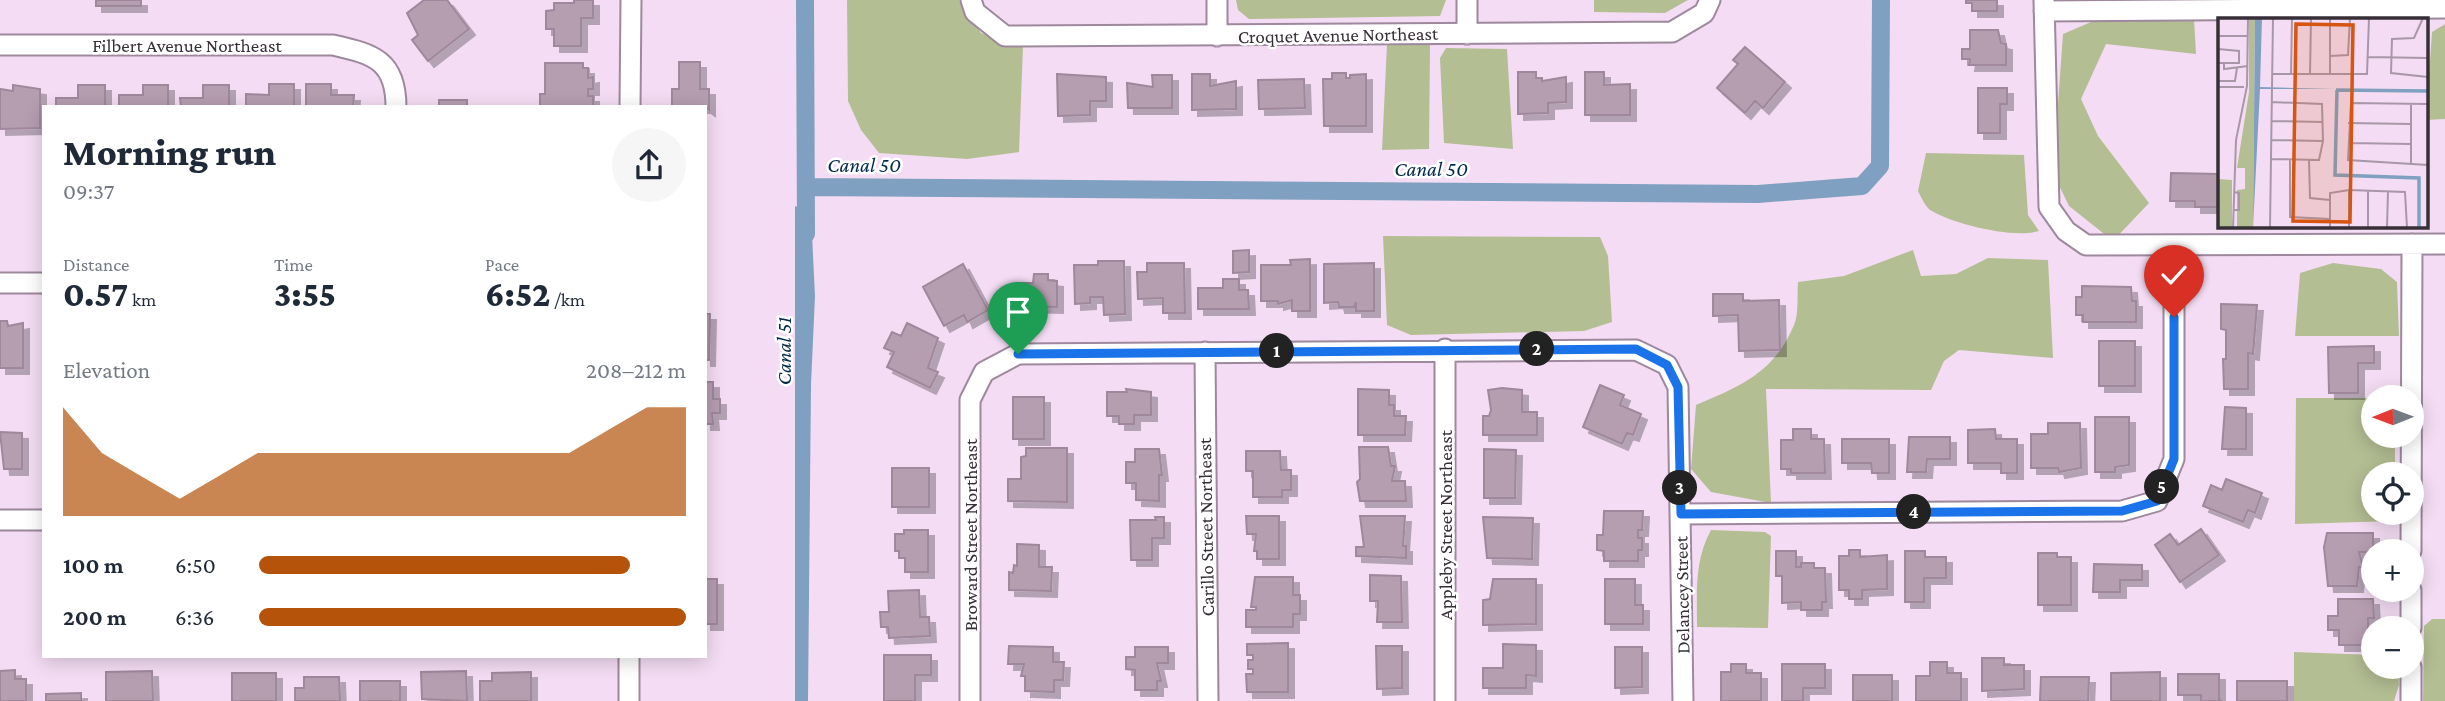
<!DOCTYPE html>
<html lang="en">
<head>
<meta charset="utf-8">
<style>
  body { margin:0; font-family:"Crimson Pro",serif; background:#f6f6f7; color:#1f2937; height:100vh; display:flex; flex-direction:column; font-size:26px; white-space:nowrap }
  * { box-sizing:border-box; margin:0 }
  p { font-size:23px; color:#747a83 }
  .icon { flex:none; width:38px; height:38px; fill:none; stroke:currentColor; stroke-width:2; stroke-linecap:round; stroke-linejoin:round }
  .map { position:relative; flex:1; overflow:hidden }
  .panel { position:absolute; left:42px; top:105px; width:665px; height:553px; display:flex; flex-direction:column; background:#fff; border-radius:0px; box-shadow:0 4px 18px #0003 }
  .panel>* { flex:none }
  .needle { width:46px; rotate:269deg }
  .buttons { position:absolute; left:2361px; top:385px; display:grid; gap:14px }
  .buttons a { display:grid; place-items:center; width:63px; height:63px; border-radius:50%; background:#fff; box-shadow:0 4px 18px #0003; font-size:35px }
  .pin { position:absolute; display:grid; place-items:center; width:60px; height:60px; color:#fff; margin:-72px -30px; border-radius:50% 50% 50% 0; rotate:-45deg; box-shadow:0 0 7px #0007 }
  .pin .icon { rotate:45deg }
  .km { position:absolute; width:35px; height:35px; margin:-18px; border-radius:50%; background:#222; color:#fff; font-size:19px; line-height:35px; text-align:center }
  .round { display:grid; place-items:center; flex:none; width:74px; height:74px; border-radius:37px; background:#f6f6f7 }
  .head { display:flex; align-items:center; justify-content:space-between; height:119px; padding:0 21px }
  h1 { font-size:38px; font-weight:800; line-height:52px }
  .figures { display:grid; grid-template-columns:repeat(3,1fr); gap:10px; height:119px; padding:7px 21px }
  .figures div { display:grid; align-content:center }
  .figures b { font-size:35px; font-weight:800 }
  .figures small { font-size:19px; font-weight:400 }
  .figures p { font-size:19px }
  .chart { height:196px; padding:14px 21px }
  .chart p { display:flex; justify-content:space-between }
  .chart svg { width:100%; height:126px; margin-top:7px; fill:#b45309; opacity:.7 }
  ul { padding:0 21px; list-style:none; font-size:23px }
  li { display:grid; grid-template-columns:112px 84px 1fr; align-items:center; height:52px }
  li i { height:18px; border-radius:9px; background:#b45309 }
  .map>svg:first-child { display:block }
</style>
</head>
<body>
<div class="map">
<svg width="2445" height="701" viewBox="0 0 2445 701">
  <defs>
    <filter id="shadow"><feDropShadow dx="6" dy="6" stdDeviation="0" flood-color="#0004"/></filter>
  </defs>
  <rect width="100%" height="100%" fill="#f4ddf4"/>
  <path fill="#b4be93" d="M 847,0 L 959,0 L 981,33 L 1023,46 L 1019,152 L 967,159 L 879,153 L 861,130 L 848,101 Z
    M 1236,0 L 1446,0 L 1440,16 L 1249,19 L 1238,10 Z
    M 1594,0 L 1688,0 L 1665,13 L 1594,12 Z
    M 2098,19 L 2194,19 L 2196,54 L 2106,44 L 2081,99 L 2098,136 L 2149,203 L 2113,241 L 2069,206 L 2053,173 L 2063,34 Z
    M 2445,24 L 2445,119 L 2426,120 L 2432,32 Z
    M 1387,44 L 1430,45 L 1429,149 L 1382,150 Z
    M 1446,48 L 1507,49 L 1513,149 L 1444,143 L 1440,58 Z
    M 1926,153 L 2024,155 L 2028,215 L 2039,231 C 2013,239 1953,224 1930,210 C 1925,206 1921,197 1918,191 Z
    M 1383,236 L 1600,237 L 1608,256 L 1612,322 L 1584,331 L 1411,335 L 1387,325 Z
    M 1913,250 L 1921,276 L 1956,274 L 1988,258 L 2048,260 L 2053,358 L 1959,350 L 1944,361 L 1931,390 L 1766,389 L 1771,503 L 1711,492 L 1691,469 L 1696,405 C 1740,386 1774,373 1794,325 C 1799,314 1797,295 1798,282 L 1844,276 Z
    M 2333,263 L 2381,269 L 2397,282 L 2399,336 L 2295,336 L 2300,273 Z
    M 2296,398 L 2373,398 L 2373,436 L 2395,436 L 2395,474 L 2373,474 L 2373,513 L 2394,513 L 2394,521 L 2295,524 Z
    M 1711,530 L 1765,532 L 1771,536 L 1768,628 L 1697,627 C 1697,593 1694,561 1711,530 Z
    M 2432,619 L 2445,619 L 2445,701 L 2423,701 L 2424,626 Z
    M 2294,652 L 2373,655 L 2373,667 L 2398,667 L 2399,685 L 2394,701 L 2294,701 Z"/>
  <path fill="#7fa0c0" d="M 795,206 L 811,214 L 815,296 L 811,384 L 808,701 L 795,701 Z"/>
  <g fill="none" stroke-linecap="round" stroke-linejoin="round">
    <path stroke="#7fa0c0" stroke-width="18" d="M 805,0 L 806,234
      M 806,187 L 1758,194 L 1862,186 L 1880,166 L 1881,0"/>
  </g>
  <path fill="#b69eb1" stroke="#9f889b" stroke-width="2" filter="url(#shadow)" d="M 96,0 L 141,0 L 141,6 L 96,6 Z
    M 424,0 L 447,0 L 469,29 L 428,61 L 412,40 L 418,35 L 407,13 Z
    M 574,0 L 593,0 L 593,18 L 581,18 L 581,46 L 554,46 L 554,29 L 546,29 L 546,11 L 554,10 L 554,3 L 574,3 Z
    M 1966,0 L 1997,0 L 1997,11 L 1972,11 L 1972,3 L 1966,3 Z
    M 1970,30 L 1998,30 L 2001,43 L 2006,44 L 2006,65 L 1969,65 L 1970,59 L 1962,59 L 1962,49 L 1970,49 Z
    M 1745,47 L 1785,82 L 1763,108 L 1755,101 L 1745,113 L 1717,88 L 1738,64 L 1733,60 Z
    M 679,62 L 700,62 L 700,89 L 709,89 L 709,110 L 705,107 L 672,107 L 672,89 L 679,89 Z
    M 545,63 L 583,63 L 583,68 L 588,68 L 588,78 L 593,77 L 593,89 L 588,89 L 588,96 L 593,96 L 593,107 L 540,107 L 540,94 L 545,94 Z
    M 1518,72 L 1536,72 L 1536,78 L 1542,78 L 1542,81 L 1566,77 L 1566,102 L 1548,103 L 1548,113 L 1518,114 Z
    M 1585,72 L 1604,72 L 1604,85 L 1630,84 L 1630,115 L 1585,115 Z
    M 1332,73 L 1346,73 L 1346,78 L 1350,78 L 1350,75 L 1366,74 L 1366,126 L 1324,126 L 1323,79 L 1332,79 Z
    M 1057,74 L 1106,77 L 1106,101 L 1090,101 L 1090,115 L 1058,116 Z
    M 1192,74 L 1210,74 L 1210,86 L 1236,81 L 1236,109 L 1192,110 Z
    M 1152,75 L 1172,75 L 1172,108 L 1128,108 L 1127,83 L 1153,87 Z
    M 1304,79 L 1305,108 L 1259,109 L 1258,80 Z
    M 269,84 L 294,84 L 294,107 L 246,107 L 246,94 L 269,95 Z
    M 306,84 L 331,84 L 331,95 L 354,95 L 353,107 L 306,107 Z
    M 13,85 L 40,89 L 40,128 L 0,129 L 0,89 L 13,91 Z
    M 78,85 L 105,85 L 105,107 L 56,107 L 56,98 L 78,98 Z
    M 143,85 L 168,85 L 168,107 L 119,107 L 119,95 L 143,95 Z
    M 203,85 L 229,85 L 229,107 L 181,107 L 180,98 L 203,98 Z
    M 1978,88 L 2007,88 L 2007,104 L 2000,104 L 2000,133 L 1978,133 Z
    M 439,100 L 467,100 L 467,107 L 439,107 Z
    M 2171,173 L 2219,174 L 2219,207 L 2195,207 L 2195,201 L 2170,201 Z
    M 1249,250 L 1249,272 L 1233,273 L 1233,251 Z
    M 1310,259 L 1310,311 L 1292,311 L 1292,300 L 1278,304 L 1278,301 L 1261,301 L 1261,265 L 1291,265 L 1290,260 Z
    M 1098,261 L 1124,261 L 1125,314 L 1104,315 L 1103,297 L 1090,297 L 1090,303 L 1075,304 L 1074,265 L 1098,265 Z
    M 1147,263 L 1184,263 L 1185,313 L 1163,313 L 1163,298 L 1138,299 L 1137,272 L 1147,272 Z
    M 1374,263 L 1374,311 L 1356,311 L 1356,302 L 1354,307 L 1339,307 L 1338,302 L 1324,303 L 1324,264 Z
    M 963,264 L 988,310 L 967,322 L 964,315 L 944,326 L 923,287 Z
    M 1034,274 L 1048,274 L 1048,280 L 1057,281 L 1057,307 L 1016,306 L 1016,283 L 1033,283 Z
    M 1223,279 L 1239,279 L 1239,290 L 1248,290 L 1249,309 L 1198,309 L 1198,288 L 1223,288 Z
    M 2082,286 L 2131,287 L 2132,301 L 2136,301 L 2136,322 L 2083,322 L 2083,315 L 2076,315 L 2076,297 L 2082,297 Z
    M 1713,294 L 1743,294 L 1743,301 L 1779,300 L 1780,350 L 1739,351 L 1738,315 L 1713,316 Z
    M 2221,304 L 2257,305 L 2253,354 L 2248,353 L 2248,389 L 2224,389 L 2223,359 L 2226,359 L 2226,330 L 2221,329 Z
    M 705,314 L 710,314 L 709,360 L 705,360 Z
    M 0,321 L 7,321 L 8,326 L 23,323 L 23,368 L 0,368 Z
    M 907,323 L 938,338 L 928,368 L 938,372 L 930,388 L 887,367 L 894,352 L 884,348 L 892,332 L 901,336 Z
    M 2099,341 L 2135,341 L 2135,386 L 2099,386 Z
    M 2374,346 L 2374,363 L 2358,363 L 2358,393 L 2329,393 L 2328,347 Z
    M 705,382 L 713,382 L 713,399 L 720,399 L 720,413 L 712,413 L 713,424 L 705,424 Z
    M 1600,385 L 1624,395 L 1620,405 L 1641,414 L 1633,435 L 1627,433 L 1622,444 L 1583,427 Z
    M 1502,388 L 1522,390 L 1522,412 L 1537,412 L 1537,435 L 1483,435 L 1483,416 L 1489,416 L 1491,410 L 1488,390 Z
    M 1126,389 L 1151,392 L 1151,415 L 1134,415 L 1134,424 L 1119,424 L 1119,416 L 1107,416 L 1107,392 L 1127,392 Z
    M 1358,389 L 1389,390 L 1389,405 L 1394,405 L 1394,416 L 1406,416 L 1405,435 L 1358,435 Z
    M 1013,397 L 1044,397 L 1044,439 L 1013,439 Z
    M 2225,407 L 2246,408 L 2246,449 L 2222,449 Z
    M 2095,417 L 2129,417 L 2129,465 L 2115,467 L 2115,472 L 2095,472 Z
    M 2048,423 L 2080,423 L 2081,468 L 2059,472 L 2058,468 L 2031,468 L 2031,434 L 2048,434 Z
    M 1793,429 L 1811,429 L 1811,439 L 1824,439 L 1825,473 L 1791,473 L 1791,469 L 1781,469 L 1781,440 L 1793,440 Z
    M 1995,429 L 1996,439 L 2017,439 L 2017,473 L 2001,473 L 2001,463 L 1968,463 L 1968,430 Z
    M 0,432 L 22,433 L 22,469 L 4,469 Z
    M 1909,437 L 1950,437 L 1950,459 L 1927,459 L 1926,472 L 1907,472 Z
    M 1842,439 L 1889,439 L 1889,473 L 1872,473 L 1871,463 L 1842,463 Z
    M 1359,447 L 1388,447 L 1391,466 L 1395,466 L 1392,481 L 1405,481 L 1406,501 L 1360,501 L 1357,482 L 1360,479 Z
    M 1026,448 L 1067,448 L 1067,502 L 1008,501 L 1008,479 L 1021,479 L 1021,457 L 1026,456 Z
    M 1135,449 L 1159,449 L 1162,475 L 1159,475 L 1159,501 L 1136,500 L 1136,483 L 1126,483 L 1126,462 L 1135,462 Z
    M 1484,449 L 1516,450 L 1515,498 L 1484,498 Z
    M 1246,451 L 1280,451 L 1281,470 L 1291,470 L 1291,490 L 1282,490 L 1282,497 L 1253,497 L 1253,471 L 1246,471 Z
    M 892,468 L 929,468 L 929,507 L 892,507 Z
    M 2226,479 L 2262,493 L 2255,513 L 2248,510 L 2243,522 L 2203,506 L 2211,485 L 2222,490 Z
    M 1604,511 L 1643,511 L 1642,530 L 1638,530 L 1638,538 L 1642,538 L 1642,550 L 1638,550 L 1638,561 L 1604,561 L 1604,551 L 1597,550 L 1597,535 L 1603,535 Z
    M 1246,516 L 1279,516 L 1279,559 L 1257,559 L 1257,551 L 1254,551 L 1256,534 L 1247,534 Z
    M 1360,516 L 1405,516 L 1403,546 L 1406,546 L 1406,558 L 1356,556 L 1356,547 L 1364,547 Z
    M 1155,517 L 1164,517 L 1164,538 L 1152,538 L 1152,560 L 1131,560 L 1130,520 L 1156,520 Z
    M 1483,517 L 1533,518 L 1532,559 L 1487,558 Z
    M 2201,529 L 2219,555 L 2180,582 L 2155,545 L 2170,534 L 2178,545 Z
    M 904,530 L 928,530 L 928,572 L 905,572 L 905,558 L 899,558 L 899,551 L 895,551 L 895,534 L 904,534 Z
    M 2327,533 L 2373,533 L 2373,552 L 2359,552 L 2363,567 L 2359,567 L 2357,586 L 2328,586 L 2324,547 Z
    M 1017,544 L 1039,545 L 1039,567 L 1052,567 L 1051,591 L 1009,590 L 1009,572 L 1013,573 L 1014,565 L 1017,566 Z
    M 1849,550 L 1860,550 L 1860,557 L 1887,555 L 1887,589 L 1862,590 L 1862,599 L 1849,599 L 1849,590 L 1839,590 L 1839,556 L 1849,556 Z
    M 1776,551 L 1796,551 L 1796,567 L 1801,567 L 1801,563 L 1814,563 L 1814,568 L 1825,568 L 1826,602 L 1822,602 L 1822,610 L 1801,610 L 1801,602 L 1782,603 L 1782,576 L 1776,576 Z
    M 1905,551 L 1925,551 L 1925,557 L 1946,557 L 1946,578 L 1924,578 L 1924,602 L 1905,602 Z
    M 2038,553 L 2057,553 L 2057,557 L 2071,557 L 2071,605 L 2038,605 Z
    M 2094,564 L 2142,565 L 2142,580 L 2120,580 L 2120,592 L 2093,592 Z
    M 1370,575 L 1401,576 L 1402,622 L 1377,622 L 1378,601 L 1370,601 Z
    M 1255,577 L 1293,577 L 1293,595 L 1300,595 L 1300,614 L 1293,614 L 1293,627 L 1246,627 L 1246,610 L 1256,610 L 1256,607 L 1251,607 Z
    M 705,579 L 717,579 L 717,624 L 705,624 Z
    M 1493,579 L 1536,579 L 1536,624 L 1483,625 L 1483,600 L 1490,599 Z
    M 1605,579 L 1635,579 L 1635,605 L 1643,605 L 1643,624 L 1605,624 Z
    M 919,590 L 920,617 L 929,617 L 930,636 L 889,638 L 888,627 L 881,627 L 880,612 L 889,612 L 888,591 Z
    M 2338,599 L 2373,599 L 2374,618 L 2368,618 L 2368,645 L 2339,645 L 2339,630 L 2328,630 L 2328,616 L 2338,616 Z
    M 1288,643 L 1288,692 L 1247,692 L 1246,674 L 1253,674 L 1253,669 L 1248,669 L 1248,660 L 1253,660 L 1253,655 L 1247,655 L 1247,644 Z
    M 1503,644 L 1536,645 L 1536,676 L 1526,675 L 1526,688 L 1483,688 L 1483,668 L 1503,668 Z
    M 1009,646 L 1053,647 L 1053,662 L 1064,662 L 1063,680 L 1054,680 L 1054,692 L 1025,691 L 1025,676 L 1021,676 L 1024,664 L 1008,664 Z
    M 1376,646 L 1402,646 L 1402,688 L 1377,689 Z
    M 1135,647 L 1168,647 L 1168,663 L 1157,663 L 1161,681 L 1157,681 L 1157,690 L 1135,690 L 1135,670 L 1126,669 L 1126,657 L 1135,657 Z
    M 1615,647 L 1642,647 L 1642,687 L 1615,688 Z
    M 884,655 L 931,655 L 931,675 L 915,675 L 915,701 L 884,701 Z
    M 1982,658 L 2004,658 L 2004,665 L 2024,665 L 2024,689 L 1982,691 Z
    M 1930,662 L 1947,662 L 1947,673 L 1961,673 L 1961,701 L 1916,701 L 1916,676 L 1930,676 Z
    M 1731,664 L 1746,664 L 1746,673 L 1761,673 L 1761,701 L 1721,701 L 1721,672 L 1731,672 Z
    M 1782,664 L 1825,664 L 1825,688 L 1803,688 L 1803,701 L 1782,701 Z
    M 15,670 L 15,679 L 26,679 L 26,701 L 0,701 L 0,671 Z
    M 152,671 L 153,701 L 106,701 L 106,672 Z
    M 466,671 L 467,701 L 422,699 L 421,672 Z
    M 531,672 L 531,701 L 480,701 L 480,681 L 492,681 L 492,673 Z
    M 2160,672 L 2160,701 L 2111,701 L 2111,673 Z
    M 232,673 L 276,673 L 276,701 L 232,701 Z
    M 2178,674 L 2219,674 L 2219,699 L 2222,701 L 2201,701 L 2201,695 L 2178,695 Z
    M 1853,675 L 1892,675 L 1892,701 L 1853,701 Z
    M 304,677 L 339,677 L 340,701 L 295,701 L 295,688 L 304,688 Z
    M 2041,677 L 2089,677 L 2088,701 L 2040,701 Z
    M 360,681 L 400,681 L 400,701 L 360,701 Z
    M 2237,681 L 2287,681 L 2287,701 L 2237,701 Z
    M 81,693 L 81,701 L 46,701 L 46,694 Z"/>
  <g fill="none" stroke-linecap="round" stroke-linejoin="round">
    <g stroke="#9d889d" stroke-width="23">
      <path id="minor" d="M 971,0 L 975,12 L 1005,36 L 1672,32 L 1704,13 L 1710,0
        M 1217,0 L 1217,36
        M 1467,0 L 1467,34
        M 2044,0 L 2049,207 L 2066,231 L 2086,245 L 2445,244
        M 2044,11 L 2445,8
        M 0,45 L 333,45 C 373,54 396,60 396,107
        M 630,107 L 631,0
        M 0,283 L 44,283
        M 1445,349 L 1445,701
        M 1205,352 L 1208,701
        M 1681,514 L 2122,511 L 2157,501 L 2174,459 L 2174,247
        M 0,520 L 44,520
        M 2411,551 L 2412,244
        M 2411,628 L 2411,590
        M 629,656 L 629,701
        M 970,701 L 970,400 L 984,372 L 1018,354 L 1636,350 L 1667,365 L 1678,387 L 1683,701
        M 2411,701 L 2411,667"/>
    </g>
    <use href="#minor" stroke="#fff" stroke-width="19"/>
  </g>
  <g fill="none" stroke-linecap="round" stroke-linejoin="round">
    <g stroke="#fff" stroke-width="14">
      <path id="route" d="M 1018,354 L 1636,349 L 1667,365 L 1678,387 L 1681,514 L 2122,511 L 2157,501 L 2174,459 L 2174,317"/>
    </g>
    <use href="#route" stroke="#1a73e8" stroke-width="9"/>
  </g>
  <g text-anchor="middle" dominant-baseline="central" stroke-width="5" stroke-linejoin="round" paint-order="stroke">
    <g font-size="19" fill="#372f37" stroke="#fff">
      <text transform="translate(1338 35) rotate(-1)">Croquet Avenue Northeast</text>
      <text x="187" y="45">Filbert Avenue Northeast</text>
      <text transform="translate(1445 525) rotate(-90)">Appleby Street Northeast</text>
      <text transform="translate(1206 527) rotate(-91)">Carillo Street Northeast</text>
      <text transform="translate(970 535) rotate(-90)">Broward Street Northeast</text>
      <text transform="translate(1682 595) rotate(-91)">Delancey Street</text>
    </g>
    <g font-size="21" font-style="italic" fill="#022b4b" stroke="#fff">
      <text x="864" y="165">Canal 50</text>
      <text x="1431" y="169">Canal 50</text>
      <text transform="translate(784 351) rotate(-90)">Canal 51</text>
    </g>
  </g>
  <g transform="translate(2218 18)">
    <rect width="210" height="210" fill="#f4ddf4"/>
    <path d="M 31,0 L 37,0 L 35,210 L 19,209 L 19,172 L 27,171 L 27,150 L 19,150 L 31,74 ZM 0,161 L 14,162 L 14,210 L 0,210 Z" fill="#b4be93"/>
    <path d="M 37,0 L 44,0 L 42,69 L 117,71 L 42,71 L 35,210 Z" fill="#7fa0c0"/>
    <path fill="none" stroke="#7fa0c0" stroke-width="3.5" d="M 118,72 L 210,73M 119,72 L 117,157 L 201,160 L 201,210"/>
    <path fill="none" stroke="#a897a8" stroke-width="2" d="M 205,0 L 196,20 L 174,21 L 173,55 L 210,59M 0,18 L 29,18M 0,31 L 21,33 L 21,45 L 0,45M 112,38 L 130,37 L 132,0M 150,39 L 210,40M 6,45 L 6,51 L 30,48M 54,56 L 149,56 L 151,0M 73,56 L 74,0M 92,57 L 93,0M 112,57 L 112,0M 0,63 L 17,63 L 19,50M 0,69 L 26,69M 210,86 L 133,85 L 130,142 L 210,147M 53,103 L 105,104M 130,105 L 193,106M 53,122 L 105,123M 130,125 L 193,126M 53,141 L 101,142 L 105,123 L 104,86 L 53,84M 72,142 L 72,199 L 112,201M 91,142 L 92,180 L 112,182M 193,146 L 193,86M 16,192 L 21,192 L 21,175 L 16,174M 15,210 L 18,122 L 29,68 L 30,0M 52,210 L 55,0M 112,210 L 112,175 L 131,172 L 187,174 L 189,210M 131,210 L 131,172M 150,210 L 150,172M 169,210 L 170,173"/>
    <path fill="#d65510" fill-opacity="0.15" stroke="#d65510" stroke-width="3.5" d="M 78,6 L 135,7 L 132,204 L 75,203 Z"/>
    <rect width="210" height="210" fill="none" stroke="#372f37" stroke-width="3.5"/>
  </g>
</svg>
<div class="buttons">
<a><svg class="needle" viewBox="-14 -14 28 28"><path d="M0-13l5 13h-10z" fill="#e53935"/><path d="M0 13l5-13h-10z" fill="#747a83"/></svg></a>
<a><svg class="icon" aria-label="locate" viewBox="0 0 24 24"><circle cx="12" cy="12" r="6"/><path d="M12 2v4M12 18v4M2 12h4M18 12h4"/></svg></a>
<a>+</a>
<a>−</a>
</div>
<div class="pin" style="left:1018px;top:354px;background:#1e9e55"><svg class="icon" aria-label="arrive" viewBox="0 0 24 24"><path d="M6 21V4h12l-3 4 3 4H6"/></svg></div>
<div class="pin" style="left:2174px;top:317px;background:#d93025"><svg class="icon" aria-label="check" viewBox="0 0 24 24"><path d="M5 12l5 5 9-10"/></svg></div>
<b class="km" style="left:1277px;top:351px">1</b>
<b class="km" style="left:1537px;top:349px">2</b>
<b class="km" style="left:1680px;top:488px">3</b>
<b class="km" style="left:1914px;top:512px">4</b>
<b class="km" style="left:2162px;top:487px">5</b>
<section class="panel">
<div class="head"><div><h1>Morning run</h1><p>09:37</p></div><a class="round"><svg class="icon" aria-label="share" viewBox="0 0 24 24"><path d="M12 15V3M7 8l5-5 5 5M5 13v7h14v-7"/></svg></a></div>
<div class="figures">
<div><p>Distance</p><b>0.57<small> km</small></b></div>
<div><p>Time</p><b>3:55</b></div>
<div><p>Pace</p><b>6:52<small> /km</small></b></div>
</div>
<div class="chart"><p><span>Elevation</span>208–212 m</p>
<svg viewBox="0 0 160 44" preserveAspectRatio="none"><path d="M0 44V6L10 22L20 30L30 38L40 30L50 22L60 22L70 22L80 22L90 22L100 22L110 22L120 22L130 22L140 14L150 6L160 6V44z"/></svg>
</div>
<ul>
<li><b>100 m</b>6:50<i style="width:87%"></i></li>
<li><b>200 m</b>6:36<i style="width:100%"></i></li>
</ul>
</section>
</div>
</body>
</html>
